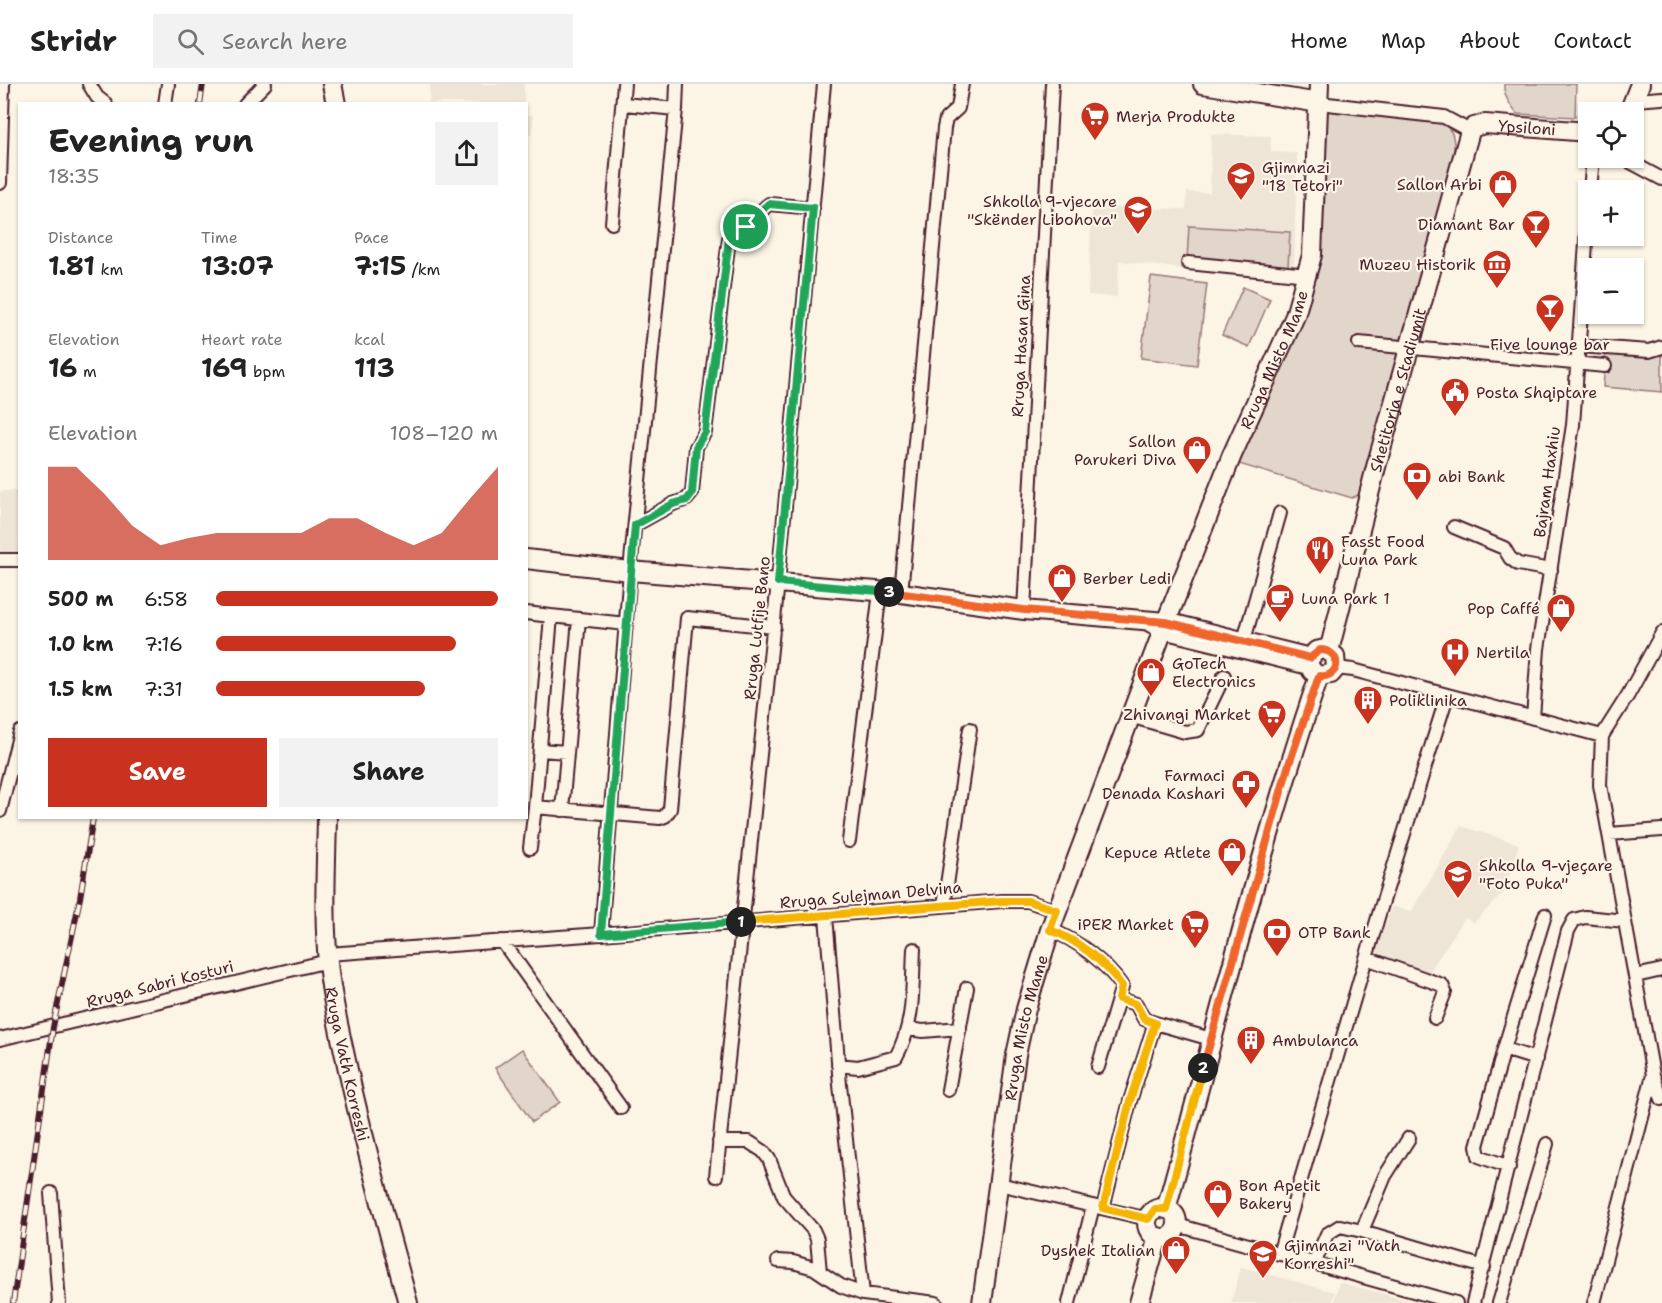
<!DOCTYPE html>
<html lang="en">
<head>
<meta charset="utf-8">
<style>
  body { margin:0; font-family:"Shantell Sans",sans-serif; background:#f2f2f2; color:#222; height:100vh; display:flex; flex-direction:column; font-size:22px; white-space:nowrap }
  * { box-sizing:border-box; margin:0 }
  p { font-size:20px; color:#767676 }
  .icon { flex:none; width:33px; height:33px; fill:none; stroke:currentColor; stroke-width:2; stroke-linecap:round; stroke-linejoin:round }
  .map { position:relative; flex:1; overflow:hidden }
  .sheet { position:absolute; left:18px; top:18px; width:510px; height:717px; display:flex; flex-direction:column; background:#fff; border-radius:0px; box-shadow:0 2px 4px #0004 }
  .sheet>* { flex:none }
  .controls { position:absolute; left:1578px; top:18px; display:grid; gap:12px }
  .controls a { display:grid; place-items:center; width:66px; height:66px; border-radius:0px; background:#fff; box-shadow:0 2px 4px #0004; font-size:30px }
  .pin { position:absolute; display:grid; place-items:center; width:51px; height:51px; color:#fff; margin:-26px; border:3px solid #fff; border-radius:50%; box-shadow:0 2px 6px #0007 }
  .km { position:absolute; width:30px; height:30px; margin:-15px; border-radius:50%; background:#222; color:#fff; font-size:16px; line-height:30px; text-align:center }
  .round { display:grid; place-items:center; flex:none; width:63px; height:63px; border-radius:0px; background:#f2f2f2 }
  .overview { display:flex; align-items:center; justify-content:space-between; height:102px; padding:0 30px }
  h1 { font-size:33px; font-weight:700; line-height:45px }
  .figures { display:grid; grid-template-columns:repeat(3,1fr); gap:9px; height:102px; padding:6px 30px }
  .figures div { display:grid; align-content:center }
  .figures b { font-size:26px; font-weight:700 }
  .figures small { font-size:16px; font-weight:400 }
  .figures p { font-size:16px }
  .chart { height:168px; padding:12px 30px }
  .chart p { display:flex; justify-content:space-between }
  .chart svg { width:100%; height:108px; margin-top:6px; fill:#c8321e; opacity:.7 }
  .cta { display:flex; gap:12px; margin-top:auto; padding:12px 30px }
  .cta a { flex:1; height:69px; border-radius:0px; background:#c8321e; color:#fff; font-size:24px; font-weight:700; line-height:69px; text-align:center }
  .cta a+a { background:#f2f2f2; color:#222 }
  ul { padding:0 30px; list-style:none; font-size:20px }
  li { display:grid; grid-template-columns:96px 72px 1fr; align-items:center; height:45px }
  li i { height:15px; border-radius:8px; background:#c8321e }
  header { display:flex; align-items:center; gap:36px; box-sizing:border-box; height:84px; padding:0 30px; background:#fff; border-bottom:2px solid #e0e0e0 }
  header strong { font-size:28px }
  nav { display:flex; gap:33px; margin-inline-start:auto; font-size:21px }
  .search { width:420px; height:54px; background:#f2f2f2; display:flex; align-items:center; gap:15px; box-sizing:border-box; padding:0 21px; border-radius:0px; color:#767676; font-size:22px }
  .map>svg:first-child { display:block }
</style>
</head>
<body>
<header>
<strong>Stridr</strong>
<div class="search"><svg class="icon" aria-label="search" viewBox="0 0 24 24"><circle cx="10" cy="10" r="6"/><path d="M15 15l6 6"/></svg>Search here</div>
<nav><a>Home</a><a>Map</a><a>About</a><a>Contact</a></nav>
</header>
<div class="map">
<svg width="1662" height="1219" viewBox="0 0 1662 1219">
  <rect width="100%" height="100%" fill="#fcf5e5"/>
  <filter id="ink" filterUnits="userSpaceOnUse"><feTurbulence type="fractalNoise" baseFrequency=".0167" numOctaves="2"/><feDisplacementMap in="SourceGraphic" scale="12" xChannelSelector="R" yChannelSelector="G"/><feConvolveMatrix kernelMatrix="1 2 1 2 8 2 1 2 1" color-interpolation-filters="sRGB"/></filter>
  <g filter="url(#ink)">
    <path fill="#eee5d7" d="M 430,0 L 524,0 L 524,19 L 429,19 Z
      M 527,31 L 533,31 L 533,51 L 528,51 L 528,156 L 526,156 Z
      M 1211,50 L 1271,52 L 1271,68 L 1297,69 L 1294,186 L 1185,177 L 1183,185 L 1119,177 L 1117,213 L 1088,211 L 1092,123 L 1186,125 L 1187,108 L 1210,109 Z
      M 0,407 L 19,407 L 19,472 L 0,472 Z
      M 1461,742 L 1519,760 L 1504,808 L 1474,839 L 1465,834 L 1428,890 L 1375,870 L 1392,822 L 1411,828 Z
      M 1241,1183 L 1335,1208 L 1332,1219 L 1231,1219 Z
      M 1339,1198 L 1417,1219 L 1334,1219 Z"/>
    <path fill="#e2d5ca" stroke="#967a7a" stroke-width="1.5" d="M 1504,0 L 1576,0 L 1575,33 L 1517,30 C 1510,21 1503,11 1504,0 Z
      M 1327,25 L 1434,34 C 1453,44 1455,50 1454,71 L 1399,264 L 1360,410 L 1352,414 L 1239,380 L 1236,373 L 1296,245 Z
      M 1189,142 L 1290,148 L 1288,182 L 1187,175 Z
      M 1151,193 L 1207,200 L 1197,281 L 1141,274 Z
      M 1243,203 L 1270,215 L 1249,263 L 1222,251 Z
      M 1606,267 L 1662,271 L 1662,308 L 1603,303 Z
      M 522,965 L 560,1018 L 532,1038 L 495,984 Z"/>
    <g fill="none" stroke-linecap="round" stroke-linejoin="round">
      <g stroke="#4a1f2b" stroke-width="16">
        <path id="street" d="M 89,0 L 97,13 L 106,20
          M 1635,16 L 1662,14
          M 1319,19 L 1444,33 L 1470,47
          M 165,20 L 168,0
          M 245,20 L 265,0
          M 624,20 L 676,25
          M 1623,74 L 1662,95
          M 0,99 L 3,0
          M 1590,106 L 1593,74
          M 612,139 L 624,0
          M 1188,179 L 1308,191
          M 1359,259 L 1605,282
          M 1578,262 L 1649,267 L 1662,263
          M 635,441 L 673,420 L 687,415 L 692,409 L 696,363 L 705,348 L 729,155 C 736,139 743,148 752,139 C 759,133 761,125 769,120 L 813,124
          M 1454,443 L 1504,464 L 1510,474 L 1518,480 L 1551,486
          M 0,476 L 20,476
          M 901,509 L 944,44 L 946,35 L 958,24 L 962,0
          M 1024,526 L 1052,0
          M 526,529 L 551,532 L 535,723 L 660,734 L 665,732 L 670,725 L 687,534 L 774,543
          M 551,532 L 626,540
          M 1662,549 L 1628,611 L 1602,652 L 1600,701 L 1653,991 L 1662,1015
          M 1244,556 L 1280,429
          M 1336,584 L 1353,586 L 1602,652
          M 1130,632 L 1185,648 L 1198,646 L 1224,592
          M 1533,634 L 1538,565 L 1573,341 L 1588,131
          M 540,666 L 567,668
          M 562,726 L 579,535
          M 0,727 L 20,648
          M 1609,750 L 1662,746
          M 849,757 L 880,508
          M 530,764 L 535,723
          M 944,821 L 970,645
          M 826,832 L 840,1001 L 863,1210
          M 1050,846 C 1076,855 1106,879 1122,902 L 1098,983
          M 601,850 L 630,487 L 676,25 L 677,0
          M 502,857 L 621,1024
          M 328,870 L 601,850 L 1002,817 L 1028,817 L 1057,827
          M 1366,874 L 1442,901 L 1445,908 L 1435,934
          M 1636,892 L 1662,886
          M 1155,939 L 1211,955
          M 908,945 L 923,947 L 960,944
          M 0,955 L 328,877
          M 1504,965 L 1536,975
          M 838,981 L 858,983 L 896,973 C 915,939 912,904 914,865
          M 948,1006 L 967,904
          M 719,1058 L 749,1058 L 763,1067 L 769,1075 L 784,1113 L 813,1146 L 817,1155 L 820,1188
          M 1509,1083 L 1479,1072 L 1477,1062 L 1504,965 L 1545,831
          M 716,1092 L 778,498 L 824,0
          M 999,1100 L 1148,1135
          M 51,1109 L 59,1219
          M 1103,1124 L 1130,1017 L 1155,939 L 1144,935 L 1136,920 L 1119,915
          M 1177,1141 L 1456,1219
          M 1362,1147 L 1385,1092 L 1409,1054
          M 1279,1170 L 1379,830 L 1447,612
          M 778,1177 L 793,1178 L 814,1184 L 841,1202 L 863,1210 L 936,1219
          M 1314,1180 L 1327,1150 L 1340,1142 L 1362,1147 L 1484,1183
          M 1069,1219 L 1093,1122
          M 1473,1219 L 1568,847 L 1574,836 L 1585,833 L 1625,837
          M 1499,1219 L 1547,1060
          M 1594,1219 L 1653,991"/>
      </g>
      <g stroke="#4a1f2b" stroke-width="22">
        <g id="secondary">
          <path d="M 332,0 L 336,20"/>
          <path d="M 1203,0 L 1319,19"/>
          <path d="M 1629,28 L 1640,0"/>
          <path d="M 526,475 L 630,487 L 901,509 L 1024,526 L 1166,538 L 1310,574 L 1316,567 L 1325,565 L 1335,572 L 1336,584 L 1331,590 L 1319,592 L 1312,587 L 1309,581 L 1163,545 L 1150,538"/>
          <path id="s1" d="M 1329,567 L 1376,383 L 1470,47 L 1474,43 L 1485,40 L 1588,48"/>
          <path id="s2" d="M 327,734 C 326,785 323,837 329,888 C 333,921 341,953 348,986 C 365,1064 387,1141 408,1219"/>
          <circle cx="1162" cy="1139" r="15"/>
          <path d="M 1166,1125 C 1216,947 1259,767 1319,592"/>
          <path id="s3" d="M 982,1219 L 1016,971 L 1026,925 L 1050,846 L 1166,538 L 1232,371 L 1295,232 L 1312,171 L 1319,0"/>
          <path d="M 1139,1219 L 1158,1153"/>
        </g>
      </g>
      <use href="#street" stroke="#fcf5e5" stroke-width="12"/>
      <use href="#secondary" stroke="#fcf5e5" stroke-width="18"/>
      <g stroke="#4a1f2b" stroke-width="6">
        <path id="rail" d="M 200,20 L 203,0
          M 13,1219 L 53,943 L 80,814 L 93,734"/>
      </g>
      <use href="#rail" stroke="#fcf5e5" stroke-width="4" stroke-dasharray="11" stroke-linecap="butt"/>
    </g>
  </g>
  <g fill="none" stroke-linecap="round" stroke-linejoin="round" filter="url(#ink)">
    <g stroke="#fff" stroke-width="12">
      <path id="split-1" d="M 741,838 L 601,850 L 635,441 L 673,420 L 687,416 L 692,409 L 696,363 L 705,348 L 729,155 C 733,146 736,144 746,143"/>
    </g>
    <g stroke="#fff" stroke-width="12">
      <path id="split-2" d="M 741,838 L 1002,817 L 1028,817 L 1057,826 L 1050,846 C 1076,855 1106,879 1122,902 L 1119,915 L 1136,920 L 1144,935 L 1155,939 L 1130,1017 L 1103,1124 L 1148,1135 L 1155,1125 L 1166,1125 L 1203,984"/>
    </g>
    <g stroke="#fff" stroke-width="12">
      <path id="split-3" d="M 889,508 L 1024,526 L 1166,538 L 1310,574 L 1320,566 C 1343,566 1341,595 1319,592 L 1288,683 L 1203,984"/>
    </g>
    <g stroke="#fff" stroke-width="12">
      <path id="split-4" d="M 746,143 C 756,138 759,126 769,120 L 813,124 L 778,498 L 889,508"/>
    </g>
    <use href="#split-1" stroke="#22a559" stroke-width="8"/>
    <use href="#split-2" stroke="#f5b400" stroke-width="8"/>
    <use href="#split-3" stroke="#f0652b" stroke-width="8"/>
    <use href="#split-4" stroke="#22a559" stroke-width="8"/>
  </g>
  <defs>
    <g id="supermarket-pin" transform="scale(1.5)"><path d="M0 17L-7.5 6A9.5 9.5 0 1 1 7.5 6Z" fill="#c8321e" stroke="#fcf5e5"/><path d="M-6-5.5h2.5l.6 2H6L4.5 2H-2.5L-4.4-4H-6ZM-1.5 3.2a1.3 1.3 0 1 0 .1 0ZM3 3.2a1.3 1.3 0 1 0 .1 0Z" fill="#fff"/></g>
    <g id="school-pin" transform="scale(1.5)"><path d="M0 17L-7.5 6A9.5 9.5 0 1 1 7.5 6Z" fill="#c8321e" stroke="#fcf5e5"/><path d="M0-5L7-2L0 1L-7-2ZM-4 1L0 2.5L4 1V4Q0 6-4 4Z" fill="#fff"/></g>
    <g id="shop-pin" transform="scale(1.5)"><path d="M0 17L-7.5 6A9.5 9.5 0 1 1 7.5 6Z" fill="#c8321e" stroke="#fcf5e5"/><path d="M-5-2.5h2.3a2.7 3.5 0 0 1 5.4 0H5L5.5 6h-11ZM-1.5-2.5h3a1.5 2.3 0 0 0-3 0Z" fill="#fff"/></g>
    <g id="bar-pin" transform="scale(1.5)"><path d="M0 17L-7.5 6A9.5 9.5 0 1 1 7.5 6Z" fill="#c8321e" stroke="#fcf5e5"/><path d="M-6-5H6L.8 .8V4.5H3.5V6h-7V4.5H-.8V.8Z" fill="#fff"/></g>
    <g id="museum-pin" transform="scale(1.5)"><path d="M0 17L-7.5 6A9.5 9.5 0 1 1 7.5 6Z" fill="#c8321e" stroke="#fcf5e5"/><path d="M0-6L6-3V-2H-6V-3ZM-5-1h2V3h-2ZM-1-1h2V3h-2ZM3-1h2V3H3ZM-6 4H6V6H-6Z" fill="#fff"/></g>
    <g id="civic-pin" transform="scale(1.5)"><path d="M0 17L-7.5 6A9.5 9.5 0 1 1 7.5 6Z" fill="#c8321e" stroke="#fcf5e5"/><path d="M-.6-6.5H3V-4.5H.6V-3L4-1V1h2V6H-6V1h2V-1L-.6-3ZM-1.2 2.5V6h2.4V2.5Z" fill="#fff"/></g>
    <g id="bank-pin" transform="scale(1.5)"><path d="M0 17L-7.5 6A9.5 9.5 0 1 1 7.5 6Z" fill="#c8321e" stroke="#fcf5e5"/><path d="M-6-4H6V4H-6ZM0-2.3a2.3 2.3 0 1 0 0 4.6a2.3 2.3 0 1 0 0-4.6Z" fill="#fff"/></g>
    <g id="restaurant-pin" transform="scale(1.5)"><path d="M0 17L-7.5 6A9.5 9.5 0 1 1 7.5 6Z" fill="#c8321e" stroke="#fcf5e5"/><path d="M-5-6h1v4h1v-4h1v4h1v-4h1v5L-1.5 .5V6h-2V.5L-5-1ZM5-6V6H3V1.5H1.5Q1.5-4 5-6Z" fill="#fff"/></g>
    <g id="cafe-pin" transform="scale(1.5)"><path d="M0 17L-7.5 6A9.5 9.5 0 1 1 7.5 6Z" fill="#c8321e" stroke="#fcf5e5"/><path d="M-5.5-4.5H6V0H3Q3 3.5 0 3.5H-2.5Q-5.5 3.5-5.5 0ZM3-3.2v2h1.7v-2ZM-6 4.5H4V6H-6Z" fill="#fff"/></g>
    <g id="hospital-pin" transform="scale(1.5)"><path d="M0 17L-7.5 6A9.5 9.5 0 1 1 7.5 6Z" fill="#c8321e" stroke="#fcf5e5"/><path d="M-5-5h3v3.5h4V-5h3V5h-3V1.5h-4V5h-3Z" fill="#fff"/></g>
    <g id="building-pin" transform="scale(1.5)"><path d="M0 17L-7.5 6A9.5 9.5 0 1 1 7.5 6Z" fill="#c8321e" stroke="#fcf5e5"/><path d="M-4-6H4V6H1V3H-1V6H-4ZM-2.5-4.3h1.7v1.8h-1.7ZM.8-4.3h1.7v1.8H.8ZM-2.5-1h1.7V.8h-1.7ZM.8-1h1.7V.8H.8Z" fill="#fff"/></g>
    <g id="pharmacy-pin" transform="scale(1.5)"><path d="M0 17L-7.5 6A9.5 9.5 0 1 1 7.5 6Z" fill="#c8321e" stroke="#fcf5e5"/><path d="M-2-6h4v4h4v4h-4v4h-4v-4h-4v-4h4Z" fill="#fff"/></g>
  </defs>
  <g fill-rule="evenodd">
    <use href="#supermarket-pin" x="1095" y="32"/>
    <use href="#school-pin" x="1241" y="92"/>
    <use href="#shop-pin" x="1503" y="100"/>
    <use href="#school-pin" x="1138" y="126"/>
    <use href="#bar-pin" x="1536" y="140"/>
    <use href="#museum-pin" x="1497" y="180"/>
    <use href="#bar-pin" x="1550" y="224"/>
    <use href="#civic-pin" x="1455" y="308"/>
    <use href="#shop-pin" x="1197" y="366"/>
    <use href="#bank-pin" x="1417" y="392"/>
    <use href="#restaurant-pin" x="1320" y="466"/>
    <use href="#shop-pin" x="1062" y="494"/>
    <use href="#cafe-pin" x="1280" y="514"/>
    <use href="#shop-pin" x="1561" y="524"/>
    <use href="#hospital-pin" x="1455" y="568"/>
    <use href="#shop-pin" x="1151" y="588"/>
    <use href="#building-pin" x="1368" y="616"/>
    <use href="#supermarket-pin" x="1272" y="630"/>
    <use href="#pharmacy-pin" x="1246" y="700"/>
    <use href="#shop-pin" x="1232" y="768"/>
    <use href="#school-pin" x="1458" y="790"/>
    <use href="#supermarket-pin" x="1195" y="840"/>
    <use href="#bank-pin" x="1277" y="848"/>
    <use href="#building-pin" x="1251" y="956"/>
    <use href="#shop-pin" x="1218" y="1110"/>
    <use href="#shop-pin" x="1176" y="1166"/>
    <use href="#school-pin" x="1263" y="1170"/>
  </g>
  <g text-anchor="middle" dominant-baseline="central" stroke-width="4.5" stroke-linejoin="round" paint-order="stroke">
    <g font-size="16" fill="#4a1f2b" stroke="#fcf5e5" text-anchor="start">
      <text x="1116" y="32">Merja Produkte</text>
      <text x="1262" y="83">Gjimnazi<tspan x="1262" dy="18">"18 Tetori"</tspan></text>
      <text x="1482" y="100" text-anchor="end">Sallon Arbi</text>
      <text x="1117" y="117" text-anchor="end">Shkolla 9-vjecare<tspan x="1117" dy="18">"Skënder Libohova"</tspan></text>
      <text x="1515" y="140" text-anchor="end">Diamant Bar</text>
      <text x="1476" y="180" text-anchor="end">Muzeu Historik</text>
      <text x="1550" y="260" text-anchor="middle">Five lounge bar</text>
      <text x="1476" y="308">Posta Shqiptare</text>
      <text x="1176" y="357" text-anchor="end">Sallon<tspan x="1176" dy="18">Parukeri Diva</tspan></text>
      <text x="1438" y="392">abi Bank</text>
      <text x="1341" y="457">Fasst Food<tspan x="1341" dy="18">Luna Park</tspan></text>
      <text x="1083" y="494">Berber Ledi</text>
      <text x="1301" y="514">Luna Park 1</text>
      <text x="1540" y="524" text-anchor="end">Pop Caffé</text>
      <text x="1476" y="568">Nertila</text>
      <text x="1172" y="579">GoTech<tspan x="1172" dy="18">Electronics</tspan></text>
      <text x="1389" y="616">Poliklinika</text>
      <text x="1251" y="630" text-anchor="end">Zhivangi Market</text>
      <text x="1225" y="691" text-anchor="end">Farmaci<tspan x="1225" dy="18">Denada Kashari</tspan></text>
      <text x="1211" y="768" text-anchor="end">Kepuce Atlete</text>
      <text x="1479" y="781">Shkolla 9-vjeçare<tspan x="1479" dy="18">"Foto Puka"</tspan></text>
      <text x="1174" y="840" text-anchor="end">iPER Market</text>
      <text x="1298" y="848">OTP Bank</text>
      <text x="1272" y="956">Ambulanca</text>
      <text x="1239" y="1101">Bon Apetit<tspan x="1239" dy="18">Bakery</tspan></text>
      <text x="1284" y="1161">Gjimnazi "Vath<tspan x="1284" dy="18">Korreshi"</tspan></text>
      <text x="1155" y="1166" text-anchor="end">Dyshek Italian</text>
    </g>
    <g font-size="16" fill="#4a1f2b" stroke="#fcf5e5">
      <text stroke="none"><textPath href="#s1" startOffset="598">Ypsiloni</textPath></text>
      <text transform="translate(1021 262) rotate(-87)">Rruga Hasan Gina</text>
      <text stroke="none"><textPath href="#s3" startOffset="993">Rruga Misto Mame</textPath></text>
      <text stroke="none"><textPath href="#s1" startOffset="270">Shetitorja e Stadiumit</textPath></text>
      <text transform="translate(1547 398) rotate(-82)">Bajram Haxhiu</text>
      <text transform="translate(757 544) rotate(-84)">Rruga Lutfije Bano</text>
      <text transform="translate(871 811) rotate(-5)">Rruga Sulejman Delvina</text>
      <text transform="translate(160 900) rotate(-14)">Rruga Sabri Kosturi</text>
      <text stroke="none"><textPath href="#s3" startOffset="279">Rruga Misto Mame</textPath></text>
      <text stroke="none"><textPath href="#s2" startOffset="248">Rruga Vath Korreshi</textPath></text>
    </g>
  </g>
</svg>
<div class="controls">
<a><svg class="icon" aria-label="locate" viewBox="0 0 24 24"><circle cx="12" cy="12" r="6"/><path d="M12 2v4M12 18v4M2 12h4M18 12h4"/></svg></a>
<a>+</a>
<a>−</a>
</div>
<div class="pin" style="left:746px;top:143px;background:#1e9e55"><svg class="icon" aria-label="arrive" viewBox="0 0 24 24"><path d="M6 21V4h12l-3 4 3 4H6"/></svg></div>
<b class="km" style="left:741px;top:838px">1</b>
<b class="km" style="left:1203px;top:984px">2</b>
<b class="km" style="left:889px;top:508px">3</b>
<section class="sheet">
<div class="overview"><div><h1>Evening run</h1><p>18:35</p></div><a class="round"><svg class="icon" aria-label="share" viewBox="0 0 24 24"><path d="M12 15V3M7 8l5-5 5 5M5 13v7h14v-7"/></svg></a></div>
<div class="figures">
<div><p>Distance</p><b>1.81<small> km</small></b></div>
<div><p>Time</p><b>13:07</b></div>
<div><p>Pace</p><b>7:15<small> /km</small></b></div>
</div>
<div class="figures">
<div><p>Elevation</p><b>16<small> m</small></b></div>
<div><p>Heart rate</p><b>169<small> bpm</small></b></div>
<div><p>kcal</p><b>113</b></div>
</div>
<div class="chart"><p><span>Elevation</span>108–120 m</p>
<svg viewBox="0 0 160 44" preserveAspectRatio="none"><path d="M0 44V6L10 6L20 17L30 30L40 38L50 35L60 33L70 33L80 33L90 33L100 27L110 27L120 33L130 38L140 33L150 19L160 6V44z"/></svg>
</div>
<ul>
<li><b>500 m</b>6:58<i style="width:100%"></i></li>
<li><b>1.0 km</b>7:16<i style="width:85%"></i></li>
<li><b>1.5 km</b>7:31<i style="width:74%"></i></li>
</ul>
<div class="cta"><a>Save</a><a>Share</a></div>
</section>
</div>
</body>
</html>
